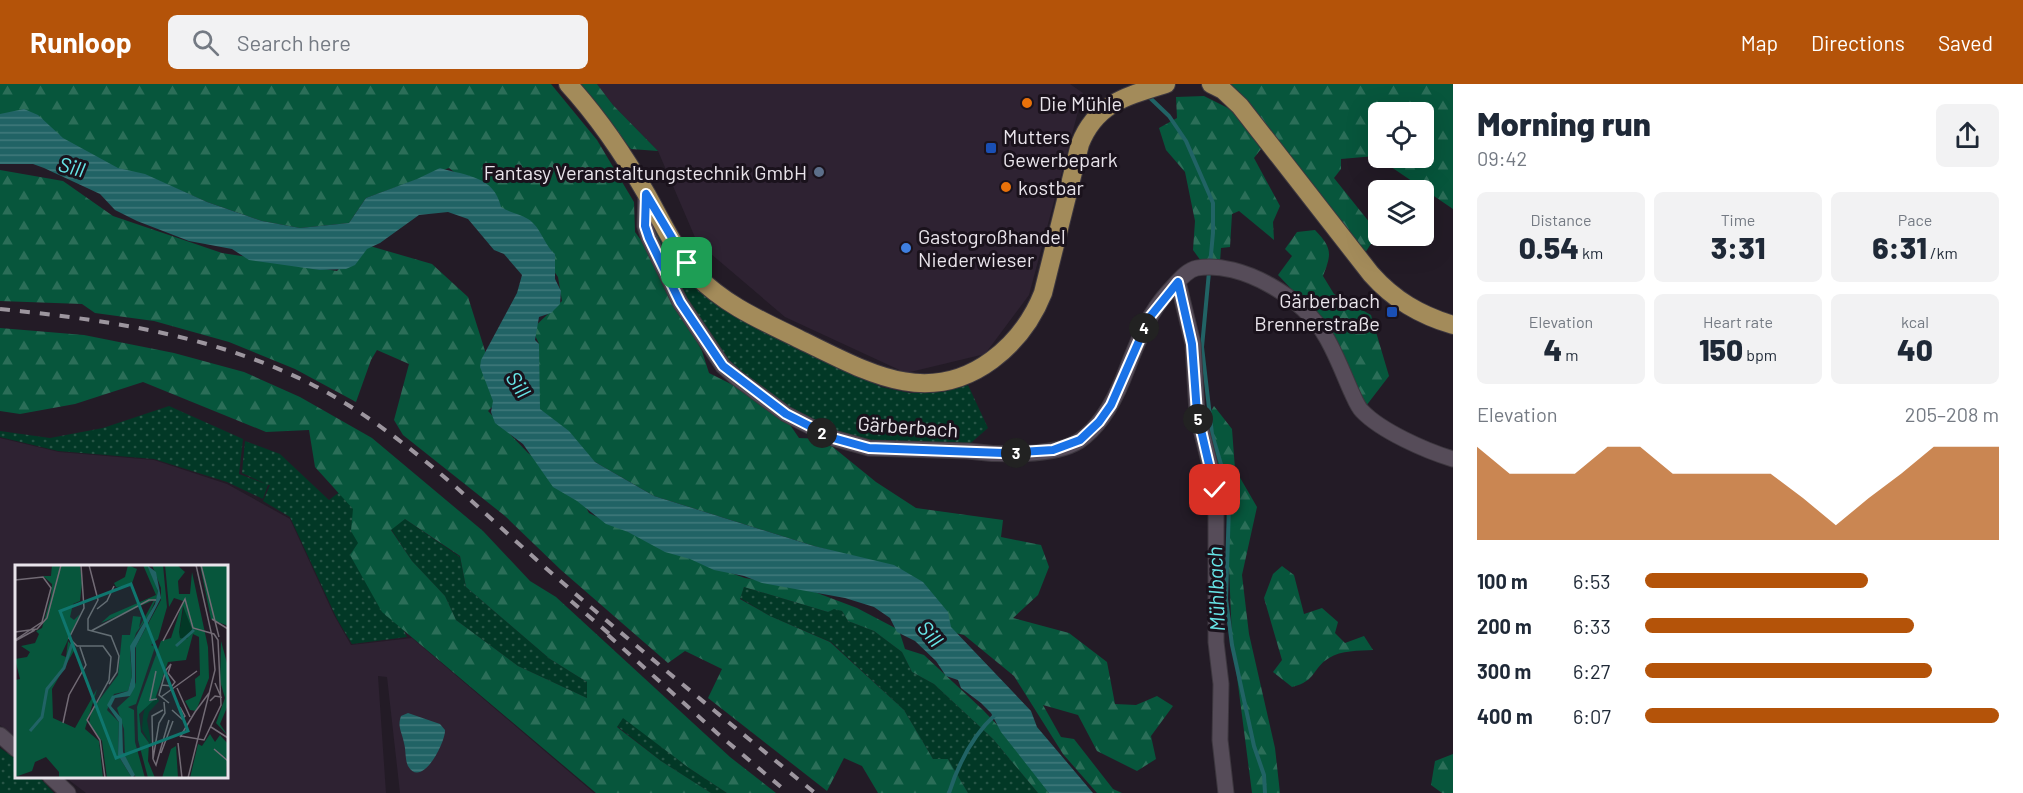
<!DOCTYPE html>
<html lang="en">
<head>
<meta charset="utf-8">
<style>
  body { margin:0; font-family:Barlow,sans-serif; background:#f2f2f3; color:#1f2937; height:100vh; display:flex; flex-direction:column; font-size:22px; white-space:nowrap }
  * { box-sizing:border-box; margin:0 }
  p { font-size:20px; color:#747a83 }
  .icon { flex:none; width:33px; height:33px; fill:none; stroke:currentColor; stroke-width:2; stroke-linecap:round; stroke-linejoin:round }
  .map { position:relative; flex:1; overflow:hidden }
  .details { display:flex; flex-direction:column; background:#fff; width:570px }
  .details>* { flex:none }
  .buttons { position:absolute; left:1368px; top:18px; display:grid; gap:12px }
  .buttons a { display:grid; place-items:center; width:66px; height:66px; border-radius:9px; background:#fff; box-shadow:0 6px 24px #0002; font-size:30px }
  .pin { position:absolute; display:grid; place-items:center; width:51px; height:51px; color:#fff; margin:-26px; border-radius:12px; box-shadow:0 3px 9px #0006 }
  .km { position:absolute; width:30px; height:30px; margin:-15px; border-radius:50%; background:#222; color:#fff; font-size:16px; line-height:30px; text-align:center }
  .round { display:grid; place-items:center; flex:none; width:63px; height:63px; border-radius:9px; background:#f2f2f3 }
  .overview { display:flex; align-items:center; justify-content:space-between; height:102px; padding:0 24px }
  h1 { font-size:33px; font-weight:800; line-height:45px }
  .metrics { display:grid; grid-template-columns:repeat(3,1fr); gap:9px; height:102px; padding:6px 24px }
  .metrics div { display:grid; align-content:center; border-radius:9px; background:#f2f2f3; text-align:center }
  .metrics b { font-size:30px; font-weight:800 }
  .metrics small { font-size:16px; font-weight:400 }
  .metrics p { font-size:16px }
  .chart { height:168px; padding:12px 24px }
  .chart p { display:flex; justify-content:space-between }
  .chart svg { width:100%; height:108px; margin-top:6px; fill:#b45309; opacity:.7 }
  ul { padding:0 24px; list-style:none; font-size:20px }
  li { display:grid; grid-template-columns:96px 72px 1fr; align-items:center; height:45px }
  li i { height:15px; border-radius:8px; background:#b45309 }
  header { display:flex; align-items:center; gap:36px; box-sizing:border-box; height:84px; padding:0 30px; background:#b45309; color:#fff }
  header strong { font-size:28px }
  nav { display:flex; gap:33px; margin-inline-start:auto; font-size:21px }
  .search { width:420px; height:54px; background:#f2f2f3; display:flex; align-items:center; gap:15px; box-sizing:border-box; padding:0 21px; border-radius:9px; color:#747a83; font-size:22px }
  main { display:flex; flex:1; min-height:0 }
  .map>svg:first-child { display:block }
</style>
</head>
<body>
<header>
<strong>Runloop</strong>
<div class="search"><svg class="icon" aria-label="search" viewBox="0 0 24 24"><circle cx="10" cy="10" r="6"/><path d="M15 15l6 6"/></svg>Search here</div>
<nav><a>Map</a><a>Directions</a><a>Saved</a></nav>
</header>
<main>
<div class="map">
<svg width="1453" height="709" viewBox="0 0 1453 709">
  <defs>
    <pattern id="grass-dots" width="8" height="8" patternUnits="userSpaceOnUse" patternTransform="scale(1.5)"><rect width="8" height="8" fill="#023826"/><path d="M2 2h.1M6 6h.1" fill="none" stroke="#275546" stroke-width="1.8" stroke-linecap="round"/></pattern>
    <pattern id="forest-firs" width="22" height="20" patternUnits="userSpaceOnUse" patternTransform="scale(1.5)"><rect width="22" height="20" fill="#07563c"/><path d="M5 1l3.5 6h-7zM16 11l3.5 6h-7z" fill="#2b6e58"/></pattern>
    <pattern id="water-rules" width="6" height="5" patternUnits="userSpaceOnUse" patternTransform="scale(1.5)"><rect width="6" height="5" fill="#216365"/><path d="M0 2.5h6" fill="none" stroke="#41797b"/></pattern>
  </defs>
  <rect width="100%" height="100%" fill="#231b26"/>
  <path fill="#2e2232" d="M 597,0 L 1070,0 L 1083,9 L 1029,211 L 985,270 L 906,289 L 785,233 L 697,158 L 658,67 L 613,21 Z
    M 0,354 L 59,368 L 154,376 L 227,400 L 290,435 L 334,531 L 351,561 L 412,554 L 594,709 L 400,709 L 387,593 L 378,592 L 386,709 L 86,709 L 65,693 L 226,692 L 226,482 L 16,482 L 16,655 L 0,641 Z"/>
  <path fill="url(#grass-dots)" d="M 654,138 L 682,186 L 827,276 L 881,303 L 910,309 L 943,308 L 968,301 L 988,344 L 965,364 L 873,361 L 807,339 L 734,289 L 695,236 L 650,144 Z
    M 169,322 L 243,355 L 239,390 L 266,400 L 242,389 L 245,357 L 280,370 L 329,416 L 342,406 L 379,447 L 379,497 L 407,553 L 352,560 L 337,535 L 290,433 L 263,417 L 270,401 L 268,401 L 263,415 L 227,398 L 154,375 L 58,367 L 0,353 L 0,347 L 50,354 L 103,344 Z
    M 405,435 L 460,473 L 466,503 L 550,575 L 587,598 L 587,614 L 518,582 L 456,536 L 445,512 L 412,477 L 391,445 Z
    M 744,503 L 828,528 L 834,524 L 842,527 L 848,537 L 874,547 L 902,568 L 912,588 L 934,600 L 993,655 L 1038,709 L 968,709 L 948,675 L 933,675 L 904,626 L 831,558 L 770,532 L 740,514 Z
    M 623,633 L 689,684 L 727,709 L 711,709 L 661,677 L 617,642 Z
    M 0,664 L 16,675 L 16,692 L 39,693 L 54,709 L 0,709 Z"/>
  <path fill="url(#forest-firs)" fill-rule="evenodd" d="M 0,0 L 551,0 L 597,56 L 634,118 L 635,148 L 648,166 L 702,267 L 709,289 L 737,303 L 784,332 L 799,354 L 823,355 L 876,398 L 916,424 L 1003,436 L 1001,453 L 1041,461 L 1049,483 L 1038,511 L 1013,534 L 1069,549 L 1107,578 L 1115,620 L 1136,621 L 1157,612 L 1173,622 L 1151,652 L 1156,675 L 1137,687 L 1097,667 L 1078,631 L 1043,621 L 1061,653 L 1074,655 L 1113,705 L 1122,709 L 1097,709 L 1063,670 L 1014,592 L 964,551 L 937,545 L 870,477 L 814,462 L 654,412 L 595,378 L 566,355 L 568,347 L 539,325 L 539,260 L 532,245 L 562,217 L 558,193 L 524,144 L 449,84 L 366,114 L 349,139 L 300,144 L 262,137 L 207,118 L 145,91 L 126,96 L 0,38 Z
    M 576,0 L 597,0 L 613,21 L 658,67 L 631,65 Z
    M 1229,0 L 1453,0 L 1453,125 L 1375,72 L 1341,75 L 1341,85 L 1334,94 L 1378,149 L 1365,169 L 1249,19 ZM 1378,28 L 1424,28 L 1424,74 L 1378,74 Z
    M 1204,12 L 1234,27 L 1261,65 L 1254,74 L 1280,122 L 1273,138 L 1274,156 L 1239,127 L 1232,130 L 1230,163 L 1221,164 L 1220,178 L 1201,177 L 1193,166 L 1195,137 L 1185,88 L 1166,66 L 1159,44 L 1177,34 L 1176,13 Z
    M 0,86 L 63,97 L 113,132 L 222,169 L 337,187 L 363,160 L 432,180 L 468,213 L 486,270 L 496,319 L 488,327 L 528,369 L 575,403 L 589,429 L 666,466 L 745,494 L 804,504 L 857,524 L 899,546 L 905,565 L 924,571 L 983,626 L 1004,648 L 1050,709 L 1038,709 L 993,655 L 934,600 L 912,588 L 902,568 L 874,547 L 848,537 L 842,527 L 834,525 L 828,528 L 744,503 L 740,515 L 770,532 L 830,558 L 904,626 L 933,675 L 948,675 L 968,709 L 878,709 L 862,682 L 844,674 L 827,707 L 708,614 L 722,585 L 685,567 L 668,579 L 561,486 L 505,432 L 403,351 L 394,336 L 409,280 L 377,266 L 371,276 L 356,318 L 295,285 L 229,258 L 154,237 L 95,229 L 82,220 L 0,217 Z
    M 1315,146 C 1332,164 1332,169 1323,192 L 1334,210 L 1371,231 L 1389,292 L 1366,322 L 1318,233 L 1278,191 L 1292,172 L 1285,165 L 1297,148 Z
    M 0,244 L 84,251 L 174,269 L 244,288 L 300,313 L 372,354 L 483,447 L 530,497 L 556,513 L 730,673 L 776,709 L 727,709 L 689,684 L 623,634 L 617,643 L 661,677 L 711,709 L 596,709 L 382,528 L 350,471 L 358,459 L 351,447 L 353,425 L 315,383 L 309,346 L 266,348 L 143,298 L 75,320 L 20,330 L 0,327 ZM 405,435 L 460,472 L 466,503 L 550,575 L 587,598 L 587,614 L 518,582 L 456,536 L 445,512 L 412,477 L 391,446 Z
    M 1214,322 L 1232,345 L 1235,385 L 1257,423 L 1242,491 L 1249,550 L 1275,664 L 1280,709 L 1252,709 L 1232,554 L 1226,414 L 1207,334 Z
    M 1282,482 L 1294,491 L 1304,530 L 1322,524 L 1338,538 L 1335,549 L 1345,559 L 1364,552 L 1373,566 C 1359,567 1341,566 1329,574 C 1312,584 1317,597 1292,603 L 1273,588 L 1282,576 L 1264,514 L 1273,490 Z
    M 1453,670 L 1453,709 L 1442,709 L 1431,701 L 1435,677 Z"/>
  <path fill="url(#water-rules)" d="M 24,25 L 38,31 L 63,54 L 118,84 L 145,90 L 207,118 L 262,137 L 300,144 L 349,139 L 366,114 L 417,95 L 440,84 C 467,92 494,92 501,123 C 510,129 520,130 528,135 C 541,143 544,161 555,170 L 555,195 L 561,207 L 560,220 L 551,229 L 539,233 L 535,256 L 539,260 L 540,325 L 569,347 L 595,378 L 654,412 L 814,462 L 894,481 L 923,498 L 948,528 L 951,543 L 1031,627 L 1037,643 L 1093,709 L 1049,709 L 1001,648 L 991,629 L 981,619 L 961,604 L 958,596 L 946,592 L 936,577 L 915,557 L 897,548 L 890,534 L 874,523 L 845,514 L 762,499 L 744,492 L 714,486 L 690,475 L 665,468 L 628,448 L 606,440 L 577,417 L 553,403 L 523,360 L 495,339 L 491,328 L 493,317 L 480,283 L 481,276 L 517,209 L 522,191 L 504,170 L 494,166 L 468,135 L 448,128 L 419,131 L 380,159 L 367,165 L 355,181 L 346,185 L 320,186 L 249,176 L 232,165 L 189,157 L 137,137 L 115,126 L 100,110 L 44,84 L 33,80 L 0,80 L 0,30 Z
    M 408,629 L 440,640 L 445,646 C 446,657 422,706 408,682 C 405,676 406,666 404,659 C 402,648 397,643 401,632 Z"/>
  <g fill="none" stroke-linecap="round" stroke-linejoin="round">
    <path stroke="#216365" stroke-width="4" d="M 1147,11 L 1169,32 L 1186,57 L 1213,119 L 1213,149 L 1210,181
      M 1209,188 L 1202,263 L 1212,350 L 1223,387 L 1229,423 L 1226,515 L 1232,561 L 1254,662 L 1264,691 L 1265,709
      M 949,709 C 958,681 973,651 995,631"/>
    <g stroke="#3d373f" stroke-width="17">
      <path id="minor" d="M 646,110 L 645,142 L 649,154 L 680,218 L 723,282 L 737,294 L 786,330 L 833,354 L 869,364 L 968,367 C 997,371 1054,373 1079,357 C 1100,343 1114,317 1123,295 C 1136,263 1146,232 1169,207 C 1177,199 1186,186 1197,184 C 1241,176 1305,215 1326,253 C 1336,270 1343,289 1351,307 C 1354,313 1357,322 1362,327 C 1381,347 1426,367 1453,375
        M 1178,198 L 1193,260 L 1197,329 L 1216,406 L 1216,558 L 1221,600 L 1220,656 L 1226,709
        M 0,651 L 16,665
        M 50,692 L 68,709"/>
    </g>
    <g stroke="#3d373f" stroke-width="20">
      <path id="major" d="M 568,0 C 599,34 624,71 647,111 C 662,138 676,168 697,192 C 726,222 765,238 801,256 C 864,286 926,325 992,276 C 1016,258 1032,237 1043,209 L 1080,60 C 1096,19 1127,12 1166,0
        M 1211,0 L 1223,6 L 1240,22 L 1371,190 C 1394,216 1420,231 1453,241"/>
    </g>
    <use href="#minor" stroke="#564c59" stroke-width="15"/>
    <use href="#major" stroke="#a38b5a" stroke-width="18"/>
    <path stroke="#9d969f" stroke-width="4" stroke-dasharray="10 10" stroke-linecap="butt" d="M 0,225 C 107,236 214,251 311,300 C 405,348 478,425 556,493 C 641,567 728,638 815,709
      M 571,517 L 614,554
      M 608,551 L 717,649 L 788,709"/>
  </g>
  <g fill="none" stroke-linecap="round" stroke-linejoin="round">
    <g stroke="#fff" stroke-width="12">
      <path id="route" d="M 687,179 L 646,110 L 645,142 L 649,154 L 680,218 L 723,282 L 786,330 L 833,354 L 869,364 L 1003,369 L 1053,366 L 1080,356 L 1099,338 L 1111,321 L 1149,234 L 1178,198 L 1192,260 L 1197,329 L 1215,406"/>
    </g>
    <use href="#route" stroke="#1a73e8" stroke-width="8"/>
  </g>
  <g fill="#e8710a" stroke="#1a121c" stroke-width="2">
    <circle cx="1027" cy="19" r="6"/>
    <circle cx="1006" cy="103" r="6"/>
  </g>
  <g fill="#1a4fb4" stroke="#1a121c" stroke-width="2">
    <rect x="985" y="58" width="12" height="12" rx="3"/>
    <rect x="1386" y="222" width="12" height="12" rx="3"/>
  </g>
  <circle fill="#5c6f8a" stroke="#1a121c" stroke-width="2" cx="819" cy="88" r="6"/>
  <circle fill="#3f7fe0" stroke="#1a121c" stroke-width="2" cx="906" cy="164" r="6"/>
  <g text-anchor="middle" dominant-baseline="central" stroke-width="6" stroke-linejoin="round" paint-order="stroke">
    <g font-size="20" fill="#e9e4eb" stroke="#1a121c" text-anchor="start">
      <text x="1039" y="19">Die Mühle</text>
      <text x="1003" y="52">Mutters<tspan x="1003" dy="23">Gewerbepark</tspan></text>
      <text x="807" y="88" text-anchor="end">Fantasy Veranstaltungstechnik GmbH</text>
      <text x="1018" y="103">kostbar</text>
      <text x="918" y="152">Gastogroßhandel<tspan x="918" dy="23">Niederwieser</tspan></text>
      <text x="1380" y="216" text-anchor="end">Gärberbach<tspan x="1380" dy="23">Brennerstraße</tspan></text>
    </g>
    <g font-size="20" fill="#e9e4eb" stroke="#1a121c">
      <text transform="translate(908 342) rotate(4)">Gärberbach</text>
    </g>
    <g font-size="21" font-style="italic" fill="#67e6e8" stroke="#1a121c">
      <text transform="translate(72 82) rotate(15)">Sill</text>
      <text transform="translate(519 300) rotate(57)">Sill</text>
      <text transform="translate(1215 505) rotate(-92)">Mühlbach</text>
      <text transform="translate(931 549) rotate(50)">Sill</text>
    </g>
  </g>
  <g transform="translate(15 481)">
    <rect width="213" height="213" fill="#231b26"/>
    <path d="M 169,41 L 177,64 L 173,74 L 165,73 L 164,68 ZM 141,131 L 144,136 L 134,147 L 132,155 L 137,183 L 127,164 L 128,151 L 131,138 Z" fill="#023826"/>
    <path d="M 37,0 L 65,0 L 67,18 L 65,36 L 58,39 L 55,52 L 59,55 L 65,49 L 46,90 L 51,92 L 53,76 L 60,84 L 37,124 L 38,153 L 60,163 L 82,124 L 70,164 L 84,176 L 88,213 L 44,213 L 44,207 L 31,192 L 20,197 L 17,206 L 0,212 L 0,115 L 5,114 L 0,94 L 12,92 L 15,87 L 6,81 L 20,78 L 24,69 L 21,66 L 27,63 L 36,31 L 37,19 L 28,11 L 36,11 ZM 113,0 L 122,4 L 116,21 L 101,22 L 99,18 L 110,12 ZM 128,0 L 132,0 L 140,15 L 143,26 L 142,32 L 134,50 L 121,68 L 115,87 L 117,111 L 113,126 L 99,129 L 92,145 L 104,157 L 103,190 L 117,213 L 92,213 L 87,176 L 74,159 L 76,146 L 103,110 L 107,70 L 115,70 L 118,51 L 126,52 L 124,63 L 139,35 L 86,58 L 95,50 L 141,30 ZM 137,0 L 148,0 L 152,42 L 143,74 L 136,80 L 140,82 L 121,139 L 113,142 L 119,145 L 120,177 L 130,213 L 121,213 L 110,192 L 109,164 L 102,143 L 115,131 L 121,117 L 121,81 L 146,35 L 146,23 ZM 150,0 L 162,0 L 170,7 L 163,16 L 164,29 L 175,29 L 177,7 L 193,82 L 194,113 L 181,146 L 175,145 L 170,136 L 181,131 L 180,114 L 185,110 L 184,72 L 178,69 L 171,95 L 153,97 L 140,134 L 124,149 L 126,167 L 134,178 L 133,196 L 140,213 L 133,213 L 123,175 L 122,142 L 146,76 L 156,73 L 168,36 L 159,33 L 154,42 ZM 168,41 L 177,64 L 172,74 L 165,73 L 164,67 ZM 185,0 L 213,0 L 213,61 L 196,54 ZM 206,76 L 212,98 L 213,140 L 205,159 L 213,171 L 201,158 L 210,133 L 205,116 ZM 195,169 L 200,177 L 205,170 L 213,179 L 211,213 L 175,213 L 183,179 L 187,181 ZM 161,181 L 163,213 L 147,213 L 156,184 Z" fill="#07563c" fill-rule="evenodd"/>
    <path d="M 132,0 L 141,7 L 146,33 L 120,83 L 120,122 L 115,131 L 100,133 L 96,141 L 107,154 L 108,187 L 120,210 L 117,213 L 103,190 L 104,157 L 92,140 L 97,131 L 113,126 L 117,111 L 115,81 L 140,39 L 143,26 Z" fill="#216365"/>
    <path fill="none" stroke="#216365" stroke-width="3" d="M 161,81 L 179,65M 15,166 L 27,152 L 32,124 L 49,103 L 57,79"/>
    <path fill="none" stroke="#726b75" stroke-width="1.5" d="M 66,0 L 69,43 L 54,73 L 62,81 L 88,81 L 96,92 L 94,115 L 72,155 L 85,175 L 90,213M 74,0 L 83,35 L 73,54 L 73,65 L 96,71 L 104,91 L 102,107 L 94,119M 186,0 L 204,72M 0,15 L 28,12 L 36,23 L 27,57 L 0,75M 82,44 L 92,36 L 99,21M 197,54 L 213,64M 76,66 L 134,35 L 141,35M 0,67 L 22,64 L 32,53 L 46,0M 0,76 L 20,65M 148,76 L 170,34 L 178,63 L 199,69 L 203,75 L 206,140 L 189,175 L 166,171M 141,106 L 135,135 L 142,134M 147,120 L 157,121 L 160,117 L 153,108 L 156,99 L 151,105 L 144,130 L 154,138M 162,123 L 175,152M 146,132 L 182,106M 195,136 L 200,131 L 206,132 L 200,118M 148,145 L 137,151 L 138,194 L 144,158 L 150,148 L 149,137M 157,145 L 167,154 L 170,151 L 165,142M 180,147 L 194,128M 48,158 L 54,130 L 71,100 L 65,82M 196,162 L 213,173M 165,172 L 180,147M 163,178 L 167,213M 199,184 L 213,196M 146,188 L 158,156M 138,194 L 141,200 L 154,155M 173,213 L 200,105 L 197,71 L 181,0"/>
    <path fill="#0f766e" fill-opacity="0.15" stroke="#0f766e" stroke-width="3" d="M 116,19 L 173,166 L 101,193 L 45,46 Z"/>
    <rect width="213" height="213" fill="none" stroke="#e9e4eb" stroke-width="3"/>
  </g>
</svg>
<div class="buttons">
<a><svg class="icon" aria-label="locate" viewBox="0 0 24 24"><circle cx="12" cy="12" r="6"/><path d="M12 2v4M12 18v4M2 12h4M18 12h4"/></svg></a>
<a><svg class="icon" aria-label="layers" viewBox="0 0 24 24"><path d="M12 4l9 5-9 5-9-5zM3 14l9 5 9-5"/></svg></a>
</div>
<div class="pin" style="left:687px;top:179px;background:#1e9e55"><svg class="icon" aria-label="arrive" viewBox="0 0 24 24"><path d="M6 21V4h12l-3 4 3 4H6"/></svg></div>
<div class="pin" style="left:1215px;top:406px;background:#d93025"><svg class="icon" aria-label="check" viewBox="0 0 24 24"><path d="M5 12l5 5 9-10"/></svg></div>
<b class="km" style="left:822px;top:349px">2</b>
<b class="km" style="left:1016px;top:369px">3</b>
<b class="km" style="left:1144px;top:244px">4</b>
<b class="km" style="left:1198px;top:335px">5</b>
</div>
<section class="details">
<div class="overview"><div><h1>Morning run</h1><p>09:42</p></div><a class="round"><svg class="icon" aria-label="share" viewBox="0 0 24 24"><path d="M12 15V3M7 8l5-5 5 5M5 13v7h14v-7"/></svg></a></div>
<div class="metrics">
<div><p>Distance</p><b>0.54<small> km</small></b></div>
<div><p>Time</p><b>3:31</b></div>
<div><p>Pace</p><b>6:31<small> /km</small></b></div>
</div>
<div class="metrics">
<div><p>Elevation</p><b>4<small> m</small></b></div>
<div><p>Heart rate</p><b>150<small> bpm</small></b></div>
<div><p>kcal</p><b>40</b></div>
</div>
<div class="chart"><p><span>Elevation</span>205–208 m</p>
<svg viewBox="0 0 160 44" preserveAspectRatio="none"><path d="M0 44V6L10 17L20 17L30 17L40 6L50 6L60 17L70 17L80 17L90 17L100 27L110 38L120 27L130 17L140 6L150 6L160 6V44z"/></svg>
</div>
<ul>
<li><b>100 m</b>6:53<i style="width:63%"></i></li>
<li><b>200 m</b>6:33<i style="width:76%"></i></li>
<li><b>300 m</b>6:27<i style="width:81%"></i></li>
<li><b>400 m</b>6:07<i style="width:100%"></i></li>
</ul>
</section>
</main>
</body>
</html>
